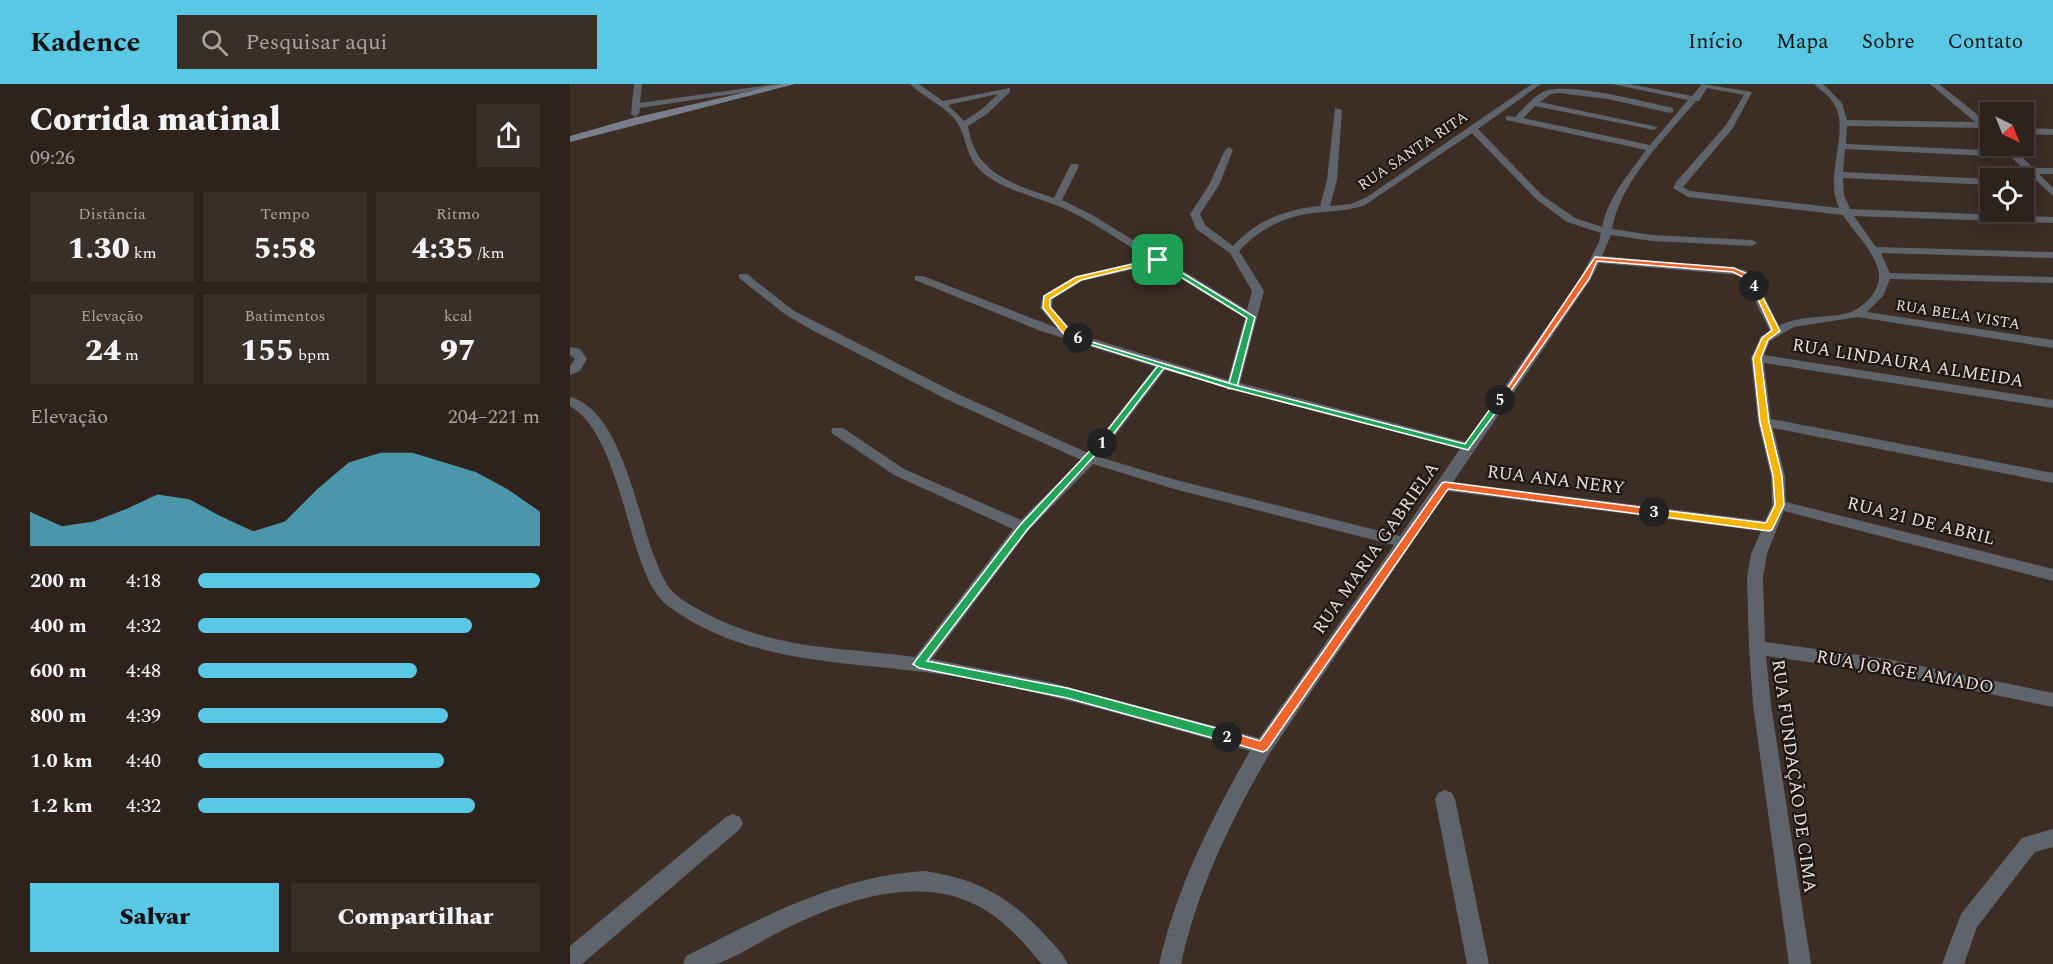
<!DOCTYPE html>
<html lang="pt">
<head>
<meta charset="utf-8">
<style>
  body { margin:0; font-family:Spectral,serif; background:#392f29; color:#f1f3f6; height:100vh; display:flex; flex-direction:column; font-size:22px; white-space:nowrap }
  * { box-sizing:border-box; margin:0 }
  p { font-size:20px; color:#a7a4a3 }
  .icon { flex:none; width:33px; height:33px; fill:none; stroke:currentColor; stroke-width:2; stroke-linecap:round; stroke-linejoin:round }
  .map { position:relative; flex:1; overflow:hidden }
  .side { display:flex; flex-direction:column; background:#2d221c; width:570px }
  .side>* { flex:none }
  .needle { width:39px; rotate:137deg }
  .controls { position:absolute; left:1410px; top:18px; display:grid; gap:12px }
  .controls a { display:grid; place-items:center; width:54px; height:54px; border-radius:0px; background:#2d221c; box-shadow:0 3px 15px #0003,0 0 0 2px #483f3b; font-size:30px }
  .pin { position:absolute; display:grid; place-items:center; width:51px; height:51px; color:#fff; margin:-26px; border-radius:12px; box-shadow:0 3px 9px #0006 }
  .km { position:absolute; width:30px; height:30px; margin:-15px; border-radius:50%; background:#222; color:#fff; font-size:16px; line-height:30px; text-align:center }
  .round { display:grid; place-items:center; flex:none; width:63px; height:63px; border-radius:0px; background:#392f29 }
  .headline { display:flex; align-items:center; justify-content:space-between; height:102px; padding:0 30px }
  h1 { font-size:33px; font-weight:800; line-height:45px }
  .metrics { display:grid; grid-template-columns:repeat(3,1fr); gap:9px; height:102px; padding:6px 30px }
  .metrics div { display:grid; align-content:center; border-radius:0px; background:#392f29; text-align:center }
  .metrics b { font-size:30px; font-weight:800 }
  .metrics small { font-size:16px; font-weight:400 }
  .metrics p { font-size:16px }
  .chart { height:168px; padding:12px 30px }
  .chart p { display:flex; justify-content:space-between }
  .chart svg { width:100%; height:108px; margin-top:6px; fill:#59c8e5; opacity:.7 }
  .action { display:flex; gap:12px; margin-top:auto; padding:12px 30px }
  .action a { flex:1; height:69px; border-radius:0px; background:#59c8e5; color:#111; font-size:24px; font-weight:800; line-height:69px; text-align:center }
  .action a+a { background:#392f29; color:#f1f3f6 }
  ul { padding:0 30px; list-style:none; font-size:20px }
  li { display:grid; grid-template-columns:96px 72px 1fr; align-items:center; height:45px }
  li i { height:15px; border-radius:8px; background:#59c8e5 }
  header { display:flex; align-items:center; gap:36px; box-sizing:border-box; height:84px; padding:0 30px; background:#59c8e5; color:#111 }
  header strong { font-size:28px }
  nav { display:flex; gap:33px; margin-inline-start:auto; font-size:21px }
  .search { width:420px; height:54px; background:#392f29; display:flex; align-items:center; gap:15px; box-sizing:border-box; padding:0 21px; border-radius:0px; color:#a7a4a3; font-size:22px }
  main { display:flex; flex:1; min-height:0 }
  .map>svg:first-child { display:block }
</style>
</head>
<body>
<header>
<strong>Kadence</strong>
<div class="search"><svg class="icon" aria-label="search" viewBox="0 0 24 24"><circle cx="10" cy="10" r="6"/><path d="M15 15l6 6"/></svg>Pesquisar aqui</div>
<nav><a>Início</a><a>Mapa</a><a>Sobre</a><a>Contato</a></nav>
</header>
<main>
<section class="side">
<div class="headline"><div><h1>Corrida matinal</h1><p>09:26</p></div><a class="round"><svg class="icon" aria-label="share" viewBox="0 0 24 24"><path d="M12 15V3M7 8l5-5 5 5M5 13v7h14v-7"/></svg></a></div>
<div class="metrics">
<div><p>Distância</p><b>1.30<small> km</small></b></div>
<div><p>Tempo</p><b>5:58</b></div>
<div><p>Ritmo</p><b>4:35<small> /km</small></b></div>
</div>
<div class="metrics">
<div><p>Elevação</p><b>24<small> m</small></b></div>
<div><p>Batimentos</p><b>155<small> bpm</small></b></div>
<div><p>kcal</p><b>97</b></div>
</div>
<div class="chart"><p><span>Elevação</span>204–221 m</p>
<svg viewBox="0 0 160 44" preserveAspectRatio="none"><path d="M0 44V30L10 36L20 34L30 29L40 23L50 25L60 32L70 38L80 34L90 21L100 10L110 6L120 6L130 10L140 14L150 21L160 30V44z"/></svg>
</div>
<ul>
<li><b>200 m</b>4:18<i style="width:100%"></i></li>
<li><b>400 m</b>4:32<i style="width:80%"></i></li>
<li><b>600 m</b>4:48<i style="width:64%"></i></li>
<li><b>800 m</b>4:39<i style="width:73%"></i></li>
<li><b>1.0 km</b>4:40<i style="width:72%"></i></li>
<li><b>1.2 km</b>4:32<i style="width:81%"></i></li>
</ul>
<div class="action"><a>Salvar</a><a>Compartilhar</a></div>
</section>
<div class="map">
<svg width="1483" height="880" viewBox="0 0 1483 880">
  <rect width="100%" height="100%" fill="#3c2d25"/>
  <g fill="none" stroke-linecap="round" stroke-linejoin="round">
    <path fill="#5f636a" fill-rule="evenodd" d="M 64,0 L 72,0 L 70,19 L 207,0 L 215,2 L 70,24 L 69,30 L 65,33 L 61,30 Z
      M 340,0 L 349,0 L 373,17 L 440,4 L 440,8 L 417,30 L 398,42 C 400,51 402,61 407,69 C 421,95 458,105 484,114 L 501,80 L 507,80 L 509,82 L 492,116 L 524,132 L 677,226 L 682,207 L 660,169 L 626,145 L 620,130 L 639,101 L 655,66 L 659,63 L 663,66 L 649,101 L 630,130 L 635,141 L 663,162 C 686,136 717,125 750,122 L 757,96 L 765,24 L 772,26 L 767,96 L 760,122 L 781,120 L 797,113 L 962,0 L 971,0 L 908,45 L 972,111 L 1005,134 L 1032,143 C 1038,113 1059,90 1076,66 L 936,36 L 936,32 L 945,33 C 955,23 965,10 978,6 C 1007,0 1072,17 1103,24 L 1103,28 L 1100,29 L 1038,15 L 988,9 L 981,10 L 970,18 L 1088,43 L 1084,46 L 965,22 L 953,34 L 1080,61 L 1118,16 L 1042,0 L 1059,0 L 1122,12 L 1132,0 L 1182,8 L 1163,44 L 1113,103 L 1120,107 L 1269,124 C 1253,91 1281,48 1264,20 C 1260,12 1250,6 1244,0 L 1253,0 L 1272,19 L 1277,36 L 1405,38 L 1360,0 L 1369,0 L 1418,39 L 1418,44 L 1277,42 L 1276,60 L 1436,67 L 1435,62 L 1441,62 L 1463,84 L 1483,84 L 1483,90 L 1469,90 L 1483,104 L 1483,112 L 1441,73 L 1275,65 L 1273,88 L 1420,95 L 1420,101 L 1273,94 L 1274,111 L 1280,125 L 1483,133 L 1483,139 L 1284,132 L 1306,163 L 1483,168 L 1483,174 L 1311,169 L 1320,189 L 1483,193 L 1483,199 L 1320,195 L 1313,212 L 1297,228 L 1483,256 L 1483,264 L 1288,233 L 1224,243 L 1200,257 L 1194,271 L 1483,316 L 1483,324 L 1194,279 L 1201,335 L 1483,389 L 1483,399 L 1203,344 L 1215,392 L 1216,418 L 1483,485 L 1483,497 L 1214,427 L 1197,470 L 1193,493 L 1195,558 L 1317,575 L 1483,609 L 1483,623 L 1317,589 L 1196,572 L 1201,621 L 1241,880 L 1219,880 L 1183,621 L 1179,564 L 1177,493 L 1181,470 L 1191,447 L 877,407 L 700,669 C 661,736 628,803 611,880 L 589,880 C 607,803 641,735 680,667 C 586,640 491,612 394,594 C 294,576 185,586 98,522 C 85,512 77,495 72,480 C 55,437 41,345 0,322 L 0,313 C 51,326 67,429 84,472 C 89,484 94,499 103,508 C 112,517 126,524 137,530 C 207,566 270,563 345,573 L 443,445 L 324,391 L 263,350 L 261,347 L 263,344 L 273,344 L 334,385 L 451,436 L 511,376 L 376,315 L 242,246 L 216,231 L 169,194 L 169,190 L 177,190 L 224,227 L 250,240 L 386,309 L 518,369 L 585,283 L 468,246 L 345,196 L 345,192 L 353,192 L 487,244 L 470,224 L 473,212 L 504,193 L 579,175 C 550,157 520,135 488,122 C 462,111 431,106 410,86 C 394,71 397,48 383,33 C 371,20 353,13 340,0 ZM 1137,4 L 1174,11 L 1156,41 L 1106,98 L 1103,104 L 1118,113 L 1273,131 C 1284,148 1302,165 1308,185 C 1313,201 1300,218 1285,226 C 1268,236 1231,229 1209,242 L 1185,193 L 1175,186 L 1032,172 L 1041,151 L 1082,157 L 1182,162 L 1187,159 L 1182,156 L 1082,151 L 1042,145 C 1050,98 1095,54 1126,17 L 1129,17 ZM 428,10 L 411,26 L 394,37 L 378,21 ZM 902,49 L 966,115 L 997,138 L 1031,149 L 1029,158 L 1010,195 L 896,358 L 670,299 L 694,207 L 669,167 C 689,145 715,132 744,129 C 761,127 778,127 795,121 ZM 1029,179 L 1168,191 L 1174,195 L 1200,247 L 1191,252 L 1181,274 L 1188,338 L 1201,392 L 1202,421 L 1195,437 L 883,398 L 1021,195 ZM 587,180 L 675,234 L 658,296 L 504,249 L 482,224 L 483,215 L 512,197 ZM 595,286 L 656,303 L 657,306 L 666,306 L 890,365 L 830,452 L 606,396 L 529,373 ZM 523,380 L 604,405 L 824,461 L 689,654 L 479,598 L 362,575 L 458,447 Z
      M 1454,44 L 1483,45 L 1483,51 L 1454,50 Z
      M 0,263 L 10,265 L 17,275 L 10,287 L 0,291 L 0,282 L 5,275 L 0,271 Z
      M 875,706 L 882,709 L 885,715 L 919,880 L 897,880 L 865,715 L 868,709 Z
      M 163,730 L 170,733 L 173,739 L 170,745 L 12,880 L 0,880 L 0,862 L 156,733 Z
      M 1483,745 L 1483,763 L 1465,768 L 1407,843 L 1394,880 L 1372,880 L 1391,830 L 1452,754 Z
      M 355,787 C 407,795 439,812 475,851 C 483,860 493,869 498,880 L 472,880 C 458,864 444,847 427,834 C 363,785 280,813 215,845 C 200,852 158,878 145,880 C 135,880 123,880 113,880 L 116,872 C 193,833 268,792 355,787 Z"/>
    <path fill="#797f8a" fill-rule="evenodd" d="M 211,0 L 225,0 L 0,58 L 0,52 L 63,34 Z"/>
  </g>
  <path fill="#22a559" stroke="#fff" stroke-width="1.5" d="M 588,174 L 685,233 L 667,303 L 659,304 L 594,284 L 535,361 L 529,361 L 529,357 L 590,279 L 659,299 L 677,234 L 585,177 Z"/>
  <path fill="#22a559" stroke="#fff" stroke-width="1.5" d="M 529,357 L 536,359 L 457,446 L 357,577 L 497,604 L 657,647 L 663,653 L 661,656 L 657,658 L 497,614 L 349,584 L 343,580 L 450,441 Z"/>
  <path fill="#f0652b" stroke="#fff" stroke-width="1.5" d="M 875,398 L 1084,425 L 1089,428 L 1084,432 L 878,405 L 697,666 L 693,668 L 653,656 L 651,653 L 657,647 L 690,657 L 872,399 Z"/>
  <path fill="#f5b400" stroke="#fff" stroke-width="1.5" d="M 1181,200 L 1187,202 L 1210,247 L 1198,256 L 1191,274 L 1199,338 L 1212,392 L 1214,421 L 1202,446 L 1199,447 L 1080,431 L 1079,428 L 1084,425 L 1196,439 L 1205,421 L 1203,392 L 1190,338 L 1183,274 L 1192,254 L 1202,246 Z"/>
  <path fill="#f0652b" stroke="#fff" stroke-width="1.5" d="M 1025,173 L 1164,184 L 1182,192 L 1187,202 L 1181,203 L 1177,195 L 1163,188 L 1027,177 L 1019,195 L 933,318 L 928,318 Z"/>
  <path fill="#22a559" stroke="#fff" stroke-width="1.5" d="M 505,253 L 665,301 L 895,360 L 928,314 L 935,316 L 898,366 L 659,304 L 505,256 Z"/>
  <path fill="#f5b400" stroke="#fff" stroke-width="1.5" d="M 588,174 L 590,177 L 511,196 L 480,215 L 480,223 L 503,250 L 511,253 L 511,256 L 497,254 L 473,224 L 474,212 L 506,193 Z"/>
  <g text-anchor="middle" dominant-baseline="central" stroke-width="4.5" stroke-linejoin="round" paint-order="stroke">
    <g font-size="15" fill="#e8ded9" stroke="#1e1713">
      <text transform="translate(843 67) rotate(-34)">RUA SANTA RITA</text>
      <text transform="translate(1388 231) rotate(9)">RUA BELA VISTA</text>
    </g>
    <g font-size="18" fill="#e8ded9" stroke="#1e1713">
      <text transform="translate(1338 279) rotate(9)">RUA LINDAURA ALMEIDA</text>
      <text transform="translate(986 396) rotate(7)">RUA ANA NERY</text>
      <text transform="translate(1351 437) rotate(14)">RUA 21 DE ABRIL</text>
      <text transform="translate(806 464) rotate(-55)">RUA MARIA GABRIELA</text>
      <text transform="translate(1335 588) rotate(10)">RUA JORGE AMADO</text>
      <text transform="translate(1224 692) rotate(82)">RUA FUNDAÇÃO DE CIMA</text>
    </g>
  </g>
</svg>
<div class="controls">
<a><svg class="needle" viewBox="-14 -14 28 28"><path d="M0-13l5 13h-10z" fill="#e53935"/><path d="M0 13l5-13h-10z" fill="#a7a4a3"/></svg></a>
<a><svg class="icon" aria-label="locate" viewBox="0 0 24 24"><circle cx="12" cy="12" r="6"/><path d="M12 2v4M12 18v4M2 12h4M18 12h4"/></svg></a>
</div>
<div class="pin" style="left:588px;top:176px;background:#1e9e55"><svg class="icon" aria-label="arrive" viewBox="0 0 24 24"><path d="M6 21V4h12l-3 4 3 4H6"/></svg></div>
<b class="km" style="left:532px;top:359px">1</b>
<b class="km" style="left:657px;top:653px">2</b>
<b class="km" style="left:1084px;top:428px">3</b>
<b class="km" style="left:1184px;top:202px">4</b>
<b class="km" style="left:930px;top:316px">5</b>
<b class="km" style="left:508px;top:254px">6</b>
</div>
</main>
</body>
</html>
